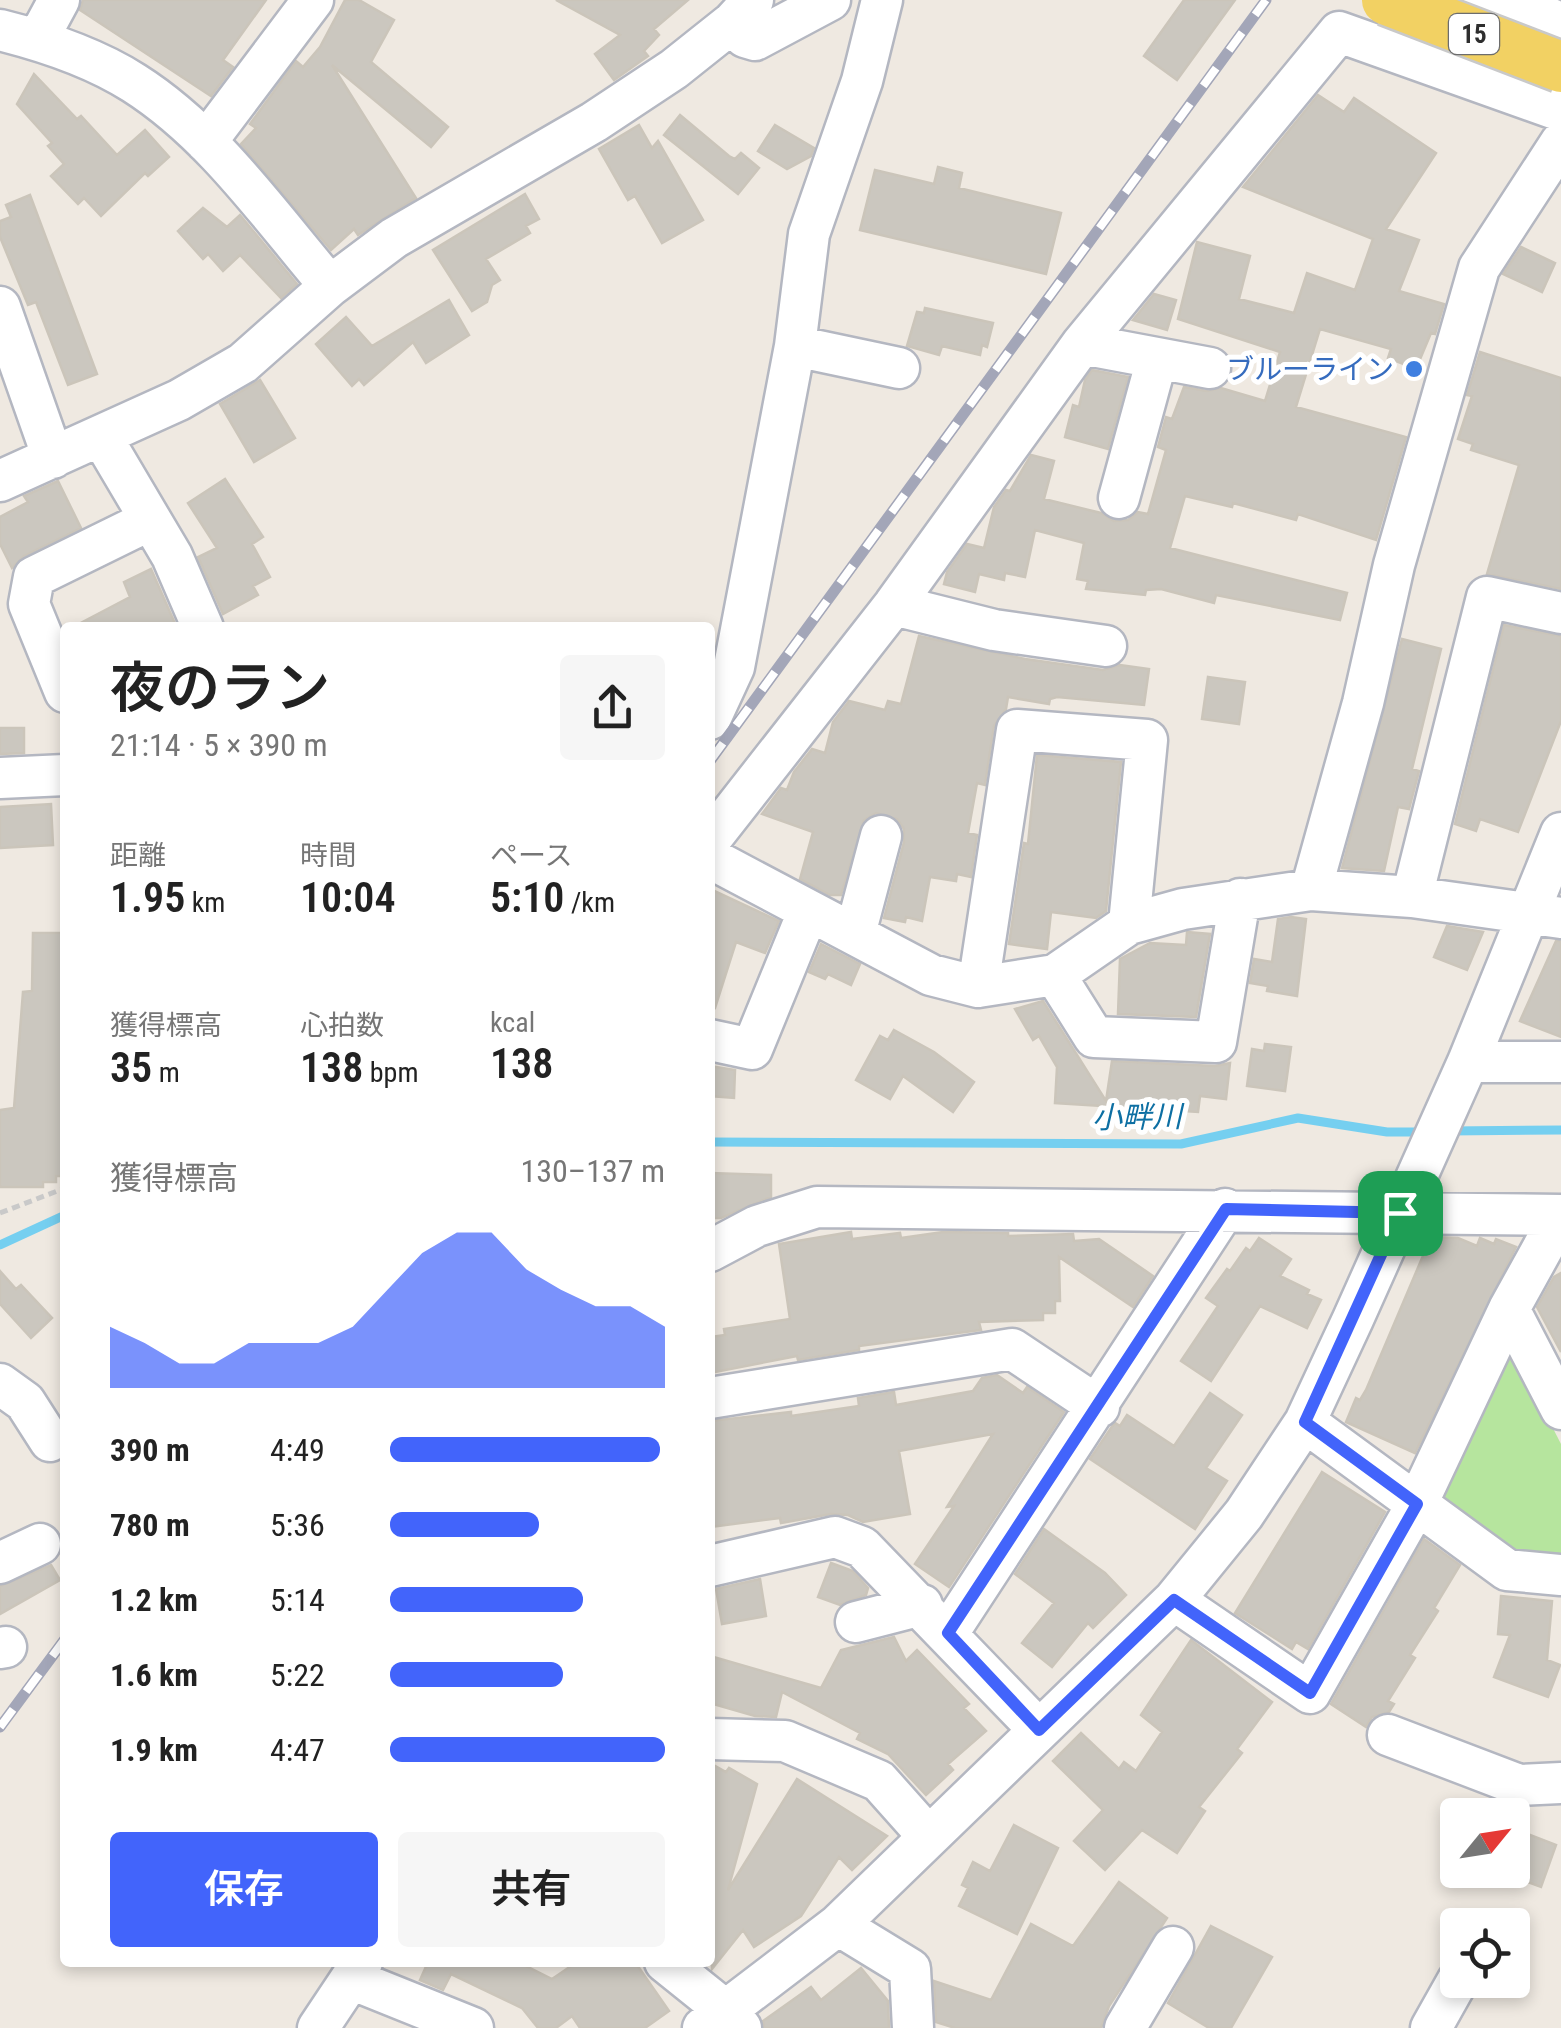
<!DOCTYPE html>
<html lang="ja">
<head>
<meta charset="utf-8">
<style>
  body { margin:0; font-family:"Roboto Condensed","Noto Sans JP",sans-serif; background:#f6f6f6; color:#222; height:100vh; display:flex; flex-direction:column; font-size:38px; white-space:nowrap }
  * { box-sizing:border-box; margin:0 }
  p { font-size:32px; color:#767676 }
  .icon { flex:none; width:55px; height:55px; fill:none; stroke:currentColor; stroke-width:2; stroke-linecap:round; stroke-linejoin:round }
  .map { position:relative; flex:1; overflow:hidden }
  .details { position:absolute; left:60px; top:622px; width:655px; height:1345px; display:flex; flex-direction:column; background:#fff; border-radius:10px; box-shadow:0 5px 15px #0003 }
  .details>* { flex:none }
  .needle { width:65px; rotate:60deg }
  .tools { position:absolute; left:1440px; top:1798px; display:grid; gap:20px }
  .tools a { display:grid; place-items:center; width:90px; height:90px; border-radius:10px; background:#fff; box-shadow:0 5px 15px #0003; font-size:50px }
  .pin { position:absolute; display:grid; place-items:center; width:85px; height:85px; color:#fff; margin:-42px; border-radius:20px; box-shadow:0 5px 15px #0006 }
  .round { display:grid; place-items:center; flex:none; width:105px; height:105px; border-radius:10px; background:#f6f6f6 }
  .overview { display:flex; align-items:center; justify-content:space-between; height:170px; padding:0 50px }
  h1 { font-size:55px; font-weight:600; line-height:75px }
  .figures { display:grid; grid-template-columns:repeat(3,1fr); gap:15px; height:170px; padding:10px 50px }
  .figures div { display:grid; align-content:center }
  .figures b { font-size:42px; font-weight:600 }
  .figures small { font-size:28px; font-weight:400 }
  .figures p { font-size:28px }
  .chart { height:280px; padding:20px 50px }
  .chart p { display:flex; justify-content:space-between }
  .chart svg { width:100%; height:180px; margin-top:10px; fill:#4264fb; opacity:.7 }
  .action { display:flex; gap:20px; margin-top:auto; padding:20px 50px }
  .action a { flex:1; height:115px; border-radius:10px; background:#4264fb; color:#fff; font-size:40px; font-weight:600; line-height:115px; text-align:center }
  .action a+a { background:#f6f6f6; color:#222 }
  ul { padding:0 50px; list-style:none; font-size:32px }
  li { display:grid; grid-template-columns:160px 120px 1fr; align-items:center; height:75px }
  li i { height:25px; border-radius:12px; background:#4264fb }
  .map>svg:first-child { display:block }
</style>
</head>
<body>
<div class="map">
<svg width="1561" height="2028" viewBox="0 0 1561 2028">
  <rect width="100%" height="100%" fill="#efe9e1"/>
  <path fill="#b6e59e" d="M 1510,1344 L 1561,1444 L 1561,1564 L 1507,1555 L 1436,1500 Z"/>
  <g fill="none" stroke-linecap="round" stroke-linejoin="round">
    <path stroke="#75cff0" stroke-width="9" d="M 1449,1131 L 1561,1130
      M 710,1142 L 1181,1144 L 1298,1118 L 1387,1132 L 1423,1132
      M 0,1245 L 65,1215"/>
  </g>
  <path fill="#cbc7bf" stroke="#cbc5ba" stroke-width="2.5" d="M 83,0 L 266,0 L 223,60 L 233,67 L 211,96 L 80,10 Z
    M 345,0 L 359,0 L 394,20 L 371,62 L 448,127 L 431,147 L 332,65 L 416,198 L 358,235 L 354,229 L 331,250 L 241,144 L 256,128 L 250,124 L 296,61 L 303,67 L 320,47 Z
    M 556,0 L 688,0 L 654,29 L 659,35 L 644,51 L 648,56 L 614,80 L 595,54 L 620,35 Z
    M 1184,0 L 1235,0 L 1177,80 L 1144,56 Z
    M 34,74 L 77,119 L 81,116 L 117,155 L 145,130 L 169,157 L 148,176 L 145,173 L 101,216 L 84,198 L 78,204 L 51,176 L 64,164 L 48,146 L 52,143 L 17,104 Z
    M 1318,95 L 1344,112 L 1354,98 L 1436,153 L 1386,229 L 1419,240 L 1399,291 L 1444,304 L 1435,334 L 1431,333 L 1416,369 L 1388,358 L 1391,349 L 1320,329 L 1296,407 L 1406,437 L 1376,540 L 1298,514 L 1296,520 L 1233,503 L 1232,507 L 1185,496 L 1170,548 L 1347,593 L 1340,620 L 1216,595 L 1214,603 L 1161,589 L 1146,590 L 1145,595 L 1086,589 L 1088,581 L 1077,579 L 1084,543 L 1035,530 L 1025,577 L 1005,573 L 1004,580 L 979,574 L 975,592 L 944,584 L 947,572 L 967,544 L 984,548 L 994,507 L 1006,490 L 1010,491 L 1031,455 L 1054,461 L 1044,499 L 1101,513 L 1114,521 L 1128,520 L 1138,512 L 1148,514 L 1166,450 L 1158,447 L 1166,417 L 1172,419 L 1184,387 L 1207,391 L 1221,388 L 1265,401 L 1280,352 L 1178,319 L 1197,242 L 1250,256 L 1239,299 L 1294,313 L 1307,273 L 1355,290 L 1373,239 L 1243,187 Z
    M 680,115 L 729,156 L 735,159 L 741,153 L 759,168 L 738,194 L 664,135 Z
    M 639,125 L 652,148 L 658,141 L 703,220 L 662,243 L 635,196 L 628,200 L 599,149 Z
    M 775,125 L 814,148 L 811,156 L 787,169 L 758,151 Z
    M 938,167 L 962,173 L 959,188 L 1061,213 L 1046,274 L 860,230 L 875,170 L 934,184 Z
    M 525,194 L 539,219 L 526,226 L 530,233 L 486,259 L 500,280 L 492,285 L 487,302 L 472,311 L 433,250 Z
    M 30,195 L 97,374 L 68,385 L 36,302 L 28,305 L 0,237 L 0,221 L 11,217 L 6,205 Z
    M 203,208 L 227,227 L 240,215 L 297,284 L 281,298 L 240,255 L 223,271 L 208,254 L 203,259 L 178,231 Z
    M 1521,247 L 1555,263 L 1542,292 L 1503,274 Z
    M 1154,294 L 1176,300 L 1167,330 L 1133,320 Z
    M 449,300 L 469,335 L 426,363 L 413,342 L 364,385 L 359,379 L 352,386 L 316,344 L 346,317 L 372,346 Z
    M 925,308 L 993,323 L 987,347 L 982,345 L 980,355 L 942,346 L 939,355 L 907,346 L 917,312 L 924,313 Z
    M 1480,352 L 1561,378 L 1561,589 L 1487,574 L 1519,465 L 1471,450 L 1473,444 L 1458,439 L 1472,396 L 1467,395 Z
    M 1092,370 L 1128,377 L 1108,449 L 1065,437 L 1073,405 L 1079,407 L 1085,380 Z
    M 260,380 L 295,438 L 254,462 L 220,404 Z
    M 225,479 L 263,537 L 252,544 L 270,577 L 253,586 L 258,595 L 223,614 L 198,557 L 217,548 L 188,503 Z
    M 58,481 L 81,528 L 24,556 L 12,568 L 0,544 L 0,517 L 28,502 L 24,496 Z
    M 151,569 L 177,628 L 71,628 L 130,597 L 124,582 Z
    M 1504,625 L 1561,636 L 1561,721 L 1518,832 L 1480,819 L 1476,831 L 1455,824 Z
    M 919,636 L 1025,659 L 1103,670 L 1120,665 L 1149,669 L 1144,705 L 1057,697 L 1050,699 L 1049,704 L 1008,697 L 1006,709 L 994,726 L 985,785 L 977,783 L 968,833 L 977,835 L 971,877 L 957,874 L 956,881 L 930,877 L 922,921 L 906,917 L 905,922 L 884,918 L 904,842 L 904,829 L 897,819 L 876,813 L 864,820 L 841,895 L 830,895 L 800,879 L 813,832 L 762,814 L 781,788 L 787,790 L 794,772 L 812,749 L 825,753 L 833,722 L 849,701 L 885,710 L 888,701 L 901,704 Z
    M 1402,639 L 1441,649 L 1412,769 L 1419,771 L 1409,809 L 1398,807 L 1384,871 L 1342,868 Z
    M 1208,677 L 1245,682 L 1239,724 L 1202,719 Z
    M 0,728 L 24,728 L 24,753 L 0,754 Z
    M 1037,755 L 1121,762 L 1106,911 L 1096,918 L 1051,912 L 1047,949 L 1009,944 L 1024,843 L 1028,844 Z
    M 51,804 L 53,845 L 0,848 L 0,807 Z
    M 710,889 L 779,921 L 765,953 L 736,942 L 715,1008 L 710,1007 Z
    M 1291,917 L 1306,919 L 1297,996 L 1267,991 L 1268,986 L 1250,983 L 1254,959 L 1272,962 L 1278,919 Z
    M 1447,926 L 1483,932 L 1467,970 L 1434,957 Z
    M 1187,932 L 1210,934 L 1196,1017 L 1118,1014 L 1120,959 L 1150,943 L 1186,945 Z
    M 33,933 L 65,933 L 65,1176 L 56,1176 L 56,1182 L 43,1182 L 43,1187 L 0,1187 L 0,1110 L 14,1108 L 23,992 L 32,991 Z
    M 1556,941 L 1561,941 L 1561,1037 L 1520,1021 Z
    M 821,944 L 860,964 L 851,985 L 828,974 L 825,979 L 809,972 Z
    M 1043,1001 L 1106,1101 L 1112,1061 L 1215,1066 L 1230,1063 L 1226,1099 L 1200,1096 L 1198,1112 L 1055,1103 L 1057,1067 L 1039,1036 L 1033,1040 L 1015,1009 Z
    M 894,1030 L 934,1052 L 974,1082 L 953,1112 L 903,1076 L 890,1099 L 856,1080 L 880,1036 L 888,1040 Z
    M 1265,1044 L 1291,1047 L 1285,1091 L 1247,1086 L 1252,1049 L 1264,1051 Z
    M 710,1066 L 735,1070 L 734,1098 L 710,1096 Z
    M 710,1173 L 771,1175 L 771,1197 L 721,1218 L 710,1218 Z
    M 851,1232 L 852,1239 L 900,1233 L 901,1238 L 943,1232 L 1008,1233 L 1008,1236 L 1073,1234 L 1074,1241 L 1099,1239 L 1153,1276 L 1133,1307 L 1059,1257 L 1060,1301 L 1055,1301 L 1055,1313 L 1043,1313 L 1043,1320 L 979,1322 L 981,1330 L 859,1346 L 859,1350 L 798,1360 L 797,1356 L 710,1373 L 710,1337 L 725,1335 L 724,1329 L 790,1319 L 779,1244 Z
    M 1431,1237 L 1458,1238 L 1477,1246 L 1480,1238 L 1494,1244 L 1496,1239 L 1516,1247 L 1415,1453 L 1346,1422 L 1356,1398 L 1360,1400 L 1366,1390 Z
    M 1259,1238 L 1291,1259 L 1280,1276 L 1309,1290 L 1307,1294 L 1321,1300 L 1307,1328 L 1260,1306 L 1211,1381 L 1181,1361 L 1218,1306 L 1206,1298 L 1227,1269 L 1230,1271 L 1246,1248 L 1250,1251 Z
    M 0,1271 L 16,1289 L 21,1285 L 52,1318 L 31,1338 L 0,1304 Z
    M 1561,1273 L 1561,1352 L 1537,1307 L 1554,1277 Z
    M 997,1375 L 1023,1393 L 1027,1387 L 1064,1412 L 949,1587 L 915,1564 L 954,1506 L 947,1507 L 993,1434 L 899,1451 L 910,1514 L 863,1522 L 848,1515 L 831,1514 L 781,1523 L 780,1518 L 710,1527 L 710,1421 L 791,1412 L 791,1416 L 859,1406 L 858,1398 L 894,1392 L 896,1405 L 973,1391 L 982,1378 Z
    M 1210,1393 L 1242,1415 L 1206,1468 L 1227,1481 L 1195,1529 L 1090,1459 L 1111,1428 L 1115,1423 L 1120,1426 L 1127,1415 L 1174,1446 Z
    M 1322,1472 L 1385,1512 L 1308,1649 L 1296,1642 L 1292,1649 L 1235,1613 Z
    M 1044,1529 L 1105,1573 L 1126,1595 L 1093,1628 L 1088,1623 L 1052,1667 L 1022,1643 L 1054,1603 L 1015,1574 Z
    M 1424,1539 L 1460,1565 L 1434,1608 L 1438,1611 L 1410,1655 L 1415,1658 L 1388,1701 L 1394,1704 L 1389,1712 L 1372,1717 L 1366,1727 L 1331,1704 Z
    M 831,1563 L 853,1571 L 868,1588 L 866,1595 L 840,1605 L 818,1597 Z
    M 51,1565 L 60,1580 L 0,1614 L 0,1586 Z
    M 760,1579 L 766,1616 L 722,1624 L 716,1589 Z
    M 1501,1596 L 1552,1601 L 1547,1660 L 1560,1665 L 1548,1697 L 1494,1677 L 1510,1635 L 1498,1634 Z
    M 894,1637 L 906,1661 L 917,1650 L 969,1704 L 964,1708 L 986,1731 L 948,1764 L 953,1770 L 926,1795 L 888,1754 L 857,1739 L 860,1733 L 782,1692 L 776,1717 L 755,1716 L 710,1703 L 710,1656 L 821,1688 L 841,1650 Z
    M 1191,1640 L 1272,1702 L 1237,1749 L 1242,1753 L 1199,1807 L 1205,1811 L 1177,1853 L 1142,1830 L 1105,1870 L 1074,1841 L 1103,1810 L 1053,1761 L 1081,1733 L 1119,1769 L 1124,1762 L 1136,1771 L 1162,1732 L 1141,1715 Z
    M 710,1763 L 726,1772 L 729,1768 L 757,1784 L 728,1890 L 797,1779 L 887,1836 L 852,1870 L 839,1857 L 801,1916 L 754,1947 L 743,1930 L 712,1969 Z
    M 1014,1825 L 1058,1848 L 1017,1934 L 959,1906 L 968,1888 L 962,1885 L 973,1862 L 990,1871 Z
    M 1512,1828 L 1556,1845 L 1541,1887 L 1512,1876 Z
    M 1119,1882 L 1167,1918 L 1109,2006 L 1101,2028 L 955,2028 L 936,2022 L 934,1981 L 991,2000 L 1031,1924 L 1073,1946 Z
    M 1211,1926 L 1272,1957 L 1231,2028 L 1209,2028 L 1168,2003 Z
    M 428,1962 L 518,1962 L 552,1979 L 577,1962 L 635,1962 L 669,2011 L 645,2028 L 580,2028 L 572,2016 L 556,2028 L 538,2028 L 522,2008 L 451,1974 L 443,1990 L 420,1980 Z
    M 861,1968 L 888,2001 L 889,2028 L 764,2028 L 763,2021 L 811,1987 L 821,2000 Z"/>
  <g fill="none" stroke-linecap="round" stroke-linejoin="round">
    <g stroke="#b4b7c1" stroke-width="45">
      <path id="minor" d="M 1505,0 L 1561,23
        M 733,22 L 745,37 L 755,40 L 830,0
        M 0,30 C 44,41 95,58 134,83 C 213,133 270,216 330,286
        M 38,39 L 59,0
        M 1457,57 L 1480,0
        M 206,142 L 313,0
        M 0,307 L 53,458
        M 1082,344 L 1210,368
        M 795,346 L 899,368
        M 101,436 L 172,556 L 203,628
        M 0,481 L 179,400 L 243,363 L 330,286 L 394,238 L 594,122 L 674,69 L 733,22 L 753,0
        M 1119,498 L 1157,359
        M 894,605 L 994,630 L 1106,646
        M 65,692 L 29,604 L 34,577 L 150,520
        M 710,719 L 734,667 L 795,346 L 809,234 L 862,81 L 882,0
        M 0,778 L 65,775
        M 710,840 L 894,605 L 1082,344 L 1339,32 L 1561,111
        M 710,858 L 931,975 L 978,987 L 1055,975 L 1129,924 L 1183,909 L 1311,890 L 1412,897 L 1561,918
        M 1311,890 L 1363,703 L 1394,565 L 1479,268 L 1561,142
        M 1412,897 L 1487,597 L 1561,613
        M 855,934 L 881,836
        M 1055,975 L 1094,1037 L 1216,1042 L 1240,899
        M 978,987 L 1017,730 L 1147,740 L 1129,924
        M 710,1040 L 752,1049 L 808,912
        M 1468,1062 L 1561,1062
        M 710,1251 L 757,1226 L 817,1207 L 1561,1215
        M 1509,1309 L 1561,1409
        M 0,1384 L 25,1402 L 50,1441
        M 710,1398 L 1012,1349 L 1099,1407
        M 1305,1422 L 1507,1570 L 1561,1575
        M 0,1563 L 40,1544
        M 710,1566 L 835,1537 L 862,1547 L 1039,1730
        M 1174,1600 L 1310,1693 L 1417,1504 L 1509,1309 L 1561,1215
        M 856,1622 L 922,1605
        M 948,1633 L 1225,1209
        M 0,1648 L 6,1647
        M 1388,1735 L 1519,1785 L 1561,1783
        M 710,1739 L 785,1741 L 879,1781 L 928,1836
        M 838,1925 L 910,1969 L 913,2028
        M 665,1962 L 726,2011 L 741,2028
        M 351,1979 L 473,2028
        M 318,2028 L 362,1962
        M 703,2028 L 838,1925 L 1174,1600 L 1244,1514 L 1305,1422 L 1353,1319 L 1468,1062 L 1561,833
        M 1125,2028 L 1173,1947
        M 1431,2028 L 1458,1980"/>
    </g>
    <path stroke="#c9c9c9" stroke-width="5" stroke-dasharray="8 5" stroke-linecap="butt" d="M 0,1213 L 65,1188"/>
    <use href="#minor" stroke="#fff" stroke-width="40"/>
    <g stroke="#a3a6b8" stroke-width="11">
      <path id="rail" d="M 710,761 L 1266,0
        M 0,1727 L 65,1639"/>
    </g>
    <use href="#rail" stroke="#fff" stroke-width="8" stroke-dasharray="22" stroke-linecap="butt"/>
    <g stroke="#c9c9c9" stroke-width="55" stroke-linecap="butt">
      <path id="major-bridge" d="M 1387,0 L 1561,67"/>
    </g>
    <use href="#major-bridge" stroke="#f2d163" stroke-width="50"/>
  </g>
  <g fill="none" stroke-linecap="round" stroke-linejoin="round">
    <g stroke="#fff" stroke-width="20">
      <path id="route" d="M 1226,1209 L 1400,1213 L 1305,1422 L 1417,1504 L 1310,1693 L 1174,1600 L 1039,1730 L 948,1633 Z"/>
    </g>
    <use href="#route" stroke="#4264fb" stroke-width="12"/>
  </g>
  <circle fill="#3f7fe0" stroke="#fff" stroke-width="4" cx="1414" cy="369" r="10"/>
  <g text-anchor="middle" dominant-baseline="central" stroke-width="10" stroke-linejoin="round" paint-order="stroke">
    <rect fill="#fff" stroke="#6d6d6d" stroke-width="2.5" x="1449" y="14" width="50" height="40" rx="8"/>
    <g font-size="25" font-weight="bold" fill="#2e2e2e">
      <text x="1474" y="34">15</text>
    </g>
    <g font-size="28" fill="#366cbe" stroke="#fff" text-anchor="end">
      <text x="1394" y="369">ブルーライン</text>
    </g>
    <g font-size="30" font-style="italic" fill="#0d6fa3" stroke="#fff">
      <text transform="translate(1137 1117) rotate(-1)">小畔川</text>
    </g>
  </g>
</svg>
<div class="tools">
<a><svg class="needle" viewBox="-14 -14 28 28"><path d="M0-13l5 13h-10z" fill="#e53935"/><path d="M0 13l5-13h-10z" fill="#767676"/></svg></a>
<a><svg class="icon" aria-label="locate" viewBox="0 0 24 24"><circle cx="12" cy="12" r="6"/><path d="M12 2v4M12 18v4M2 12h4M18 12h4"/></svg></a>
</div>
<div class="pin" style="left:1400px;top:1213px;background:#1e9e55"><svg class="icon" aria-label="arrive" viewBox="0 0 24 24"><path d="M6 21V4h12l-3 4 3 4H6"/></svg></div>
<section class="details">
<div class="overview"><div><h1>夜のラン</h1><p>21:14 · 5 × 390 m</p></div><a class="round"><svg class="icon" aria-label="share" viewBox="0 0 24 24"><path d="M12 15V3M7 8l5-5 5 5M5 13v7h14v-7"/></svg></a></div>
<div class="figures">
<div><p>距離</p><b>1.95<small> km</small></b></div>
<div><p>時間</p><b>10:04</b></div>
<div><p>ペース</p><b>5:10<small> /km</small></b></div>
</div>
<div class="figures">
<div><p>獲得標高</p><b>35<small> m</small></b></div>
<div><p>心拍数</p><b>138<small> bpm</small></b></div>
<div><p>kcal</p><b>138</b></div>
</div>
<div class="chart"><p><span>獲得標高</span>130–137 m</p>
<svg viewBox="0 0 160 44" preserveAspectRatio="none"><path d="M0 44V29L10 33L20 38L30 38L40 33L50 33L60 33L70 29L80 20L90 11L100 6L110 6L120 15L130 20L140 24L150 24L160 29V44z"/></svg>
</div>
<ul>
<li><b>390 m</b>4:49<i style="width:98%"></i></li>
<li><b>780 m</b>5:36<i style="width:54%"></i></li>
<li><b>1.2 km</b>5:14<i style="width:70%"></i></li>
<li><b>1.6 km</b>5:22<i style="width:63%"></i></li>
<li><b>1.9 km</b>4:47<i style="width:100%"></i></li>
</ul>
<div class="action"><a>保存</a><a>共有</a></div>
</section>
</div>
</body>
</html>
